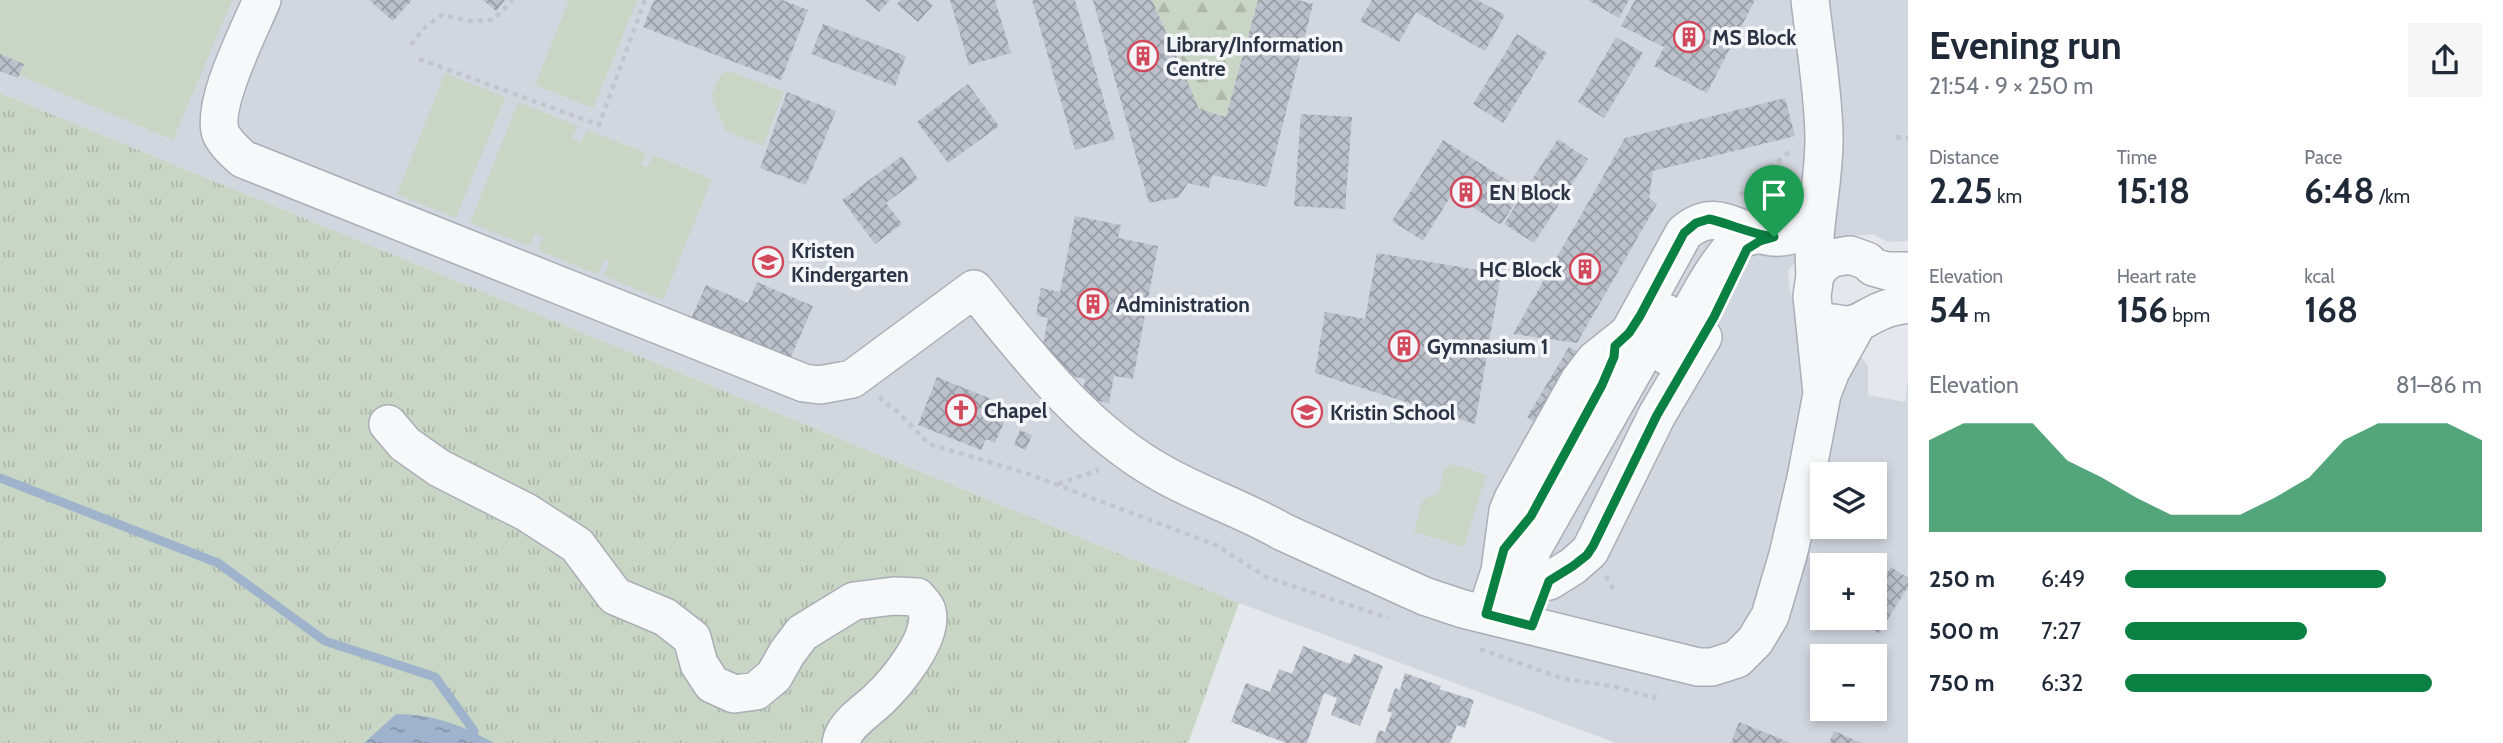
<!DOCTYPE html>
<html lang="en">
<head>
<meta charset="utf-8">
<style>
  body { margin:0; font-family:Cabin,sans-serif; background:#f6f6f7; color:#1f2937; height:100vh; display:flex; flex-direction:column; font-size:26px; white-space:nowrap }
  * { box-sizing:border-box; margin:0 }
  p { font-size:23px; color:#747a83 }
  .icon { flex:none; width:38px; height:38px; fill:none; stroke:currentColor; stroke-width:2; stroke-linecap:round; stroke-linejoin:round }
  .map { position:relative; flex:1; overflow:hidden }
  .drawer { display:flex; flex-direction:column; background:#fff; width:595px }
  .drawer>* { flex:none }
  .controls { position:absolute; left:1810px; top:462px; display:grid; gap:14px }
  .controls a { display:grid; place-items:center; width:77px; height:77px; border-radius:0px; background:#fff; box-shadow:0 4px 10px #0003; font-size:35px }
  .pin { position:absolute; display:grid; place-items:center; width:60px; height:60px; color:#fff; margin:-72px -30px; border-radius:50% 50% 50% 0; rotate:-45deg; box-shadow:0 0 7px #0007 }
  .pin .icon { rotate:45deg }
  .round { display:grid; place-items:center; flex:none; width:74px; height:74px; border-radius:0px; background:#f6f6f7 }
  .overview { display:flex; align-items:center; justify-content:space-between; height:119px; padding:0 21px }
  h1 { font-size:38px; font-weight:700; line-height:52px }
  .metrics { display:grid; grid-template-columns:repeat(3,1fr); gap:10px; height:119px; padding:7px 21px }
  .metrics div { display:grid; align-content:center }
  .metrics b { font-size:35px; font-weight:700 }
  .metrics small { font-size:19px; font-weight:400 }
  .metrics p { font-size:19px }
  .chart { height:196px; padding:14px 21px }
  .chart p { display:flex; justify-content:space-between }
  .chart svg { width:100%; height:126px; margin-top:7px; fill:#0b8043; opacity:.7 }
  ul { padding:0 21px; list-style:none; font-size:23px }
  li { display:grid; grid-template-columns:112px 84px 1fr; align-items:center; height:52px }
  li i { height:18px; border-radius:9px; background:#0b8043 }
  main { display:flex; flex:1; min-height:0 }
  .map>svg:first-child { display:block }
</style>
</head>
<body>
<main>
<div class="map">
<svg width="1908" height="743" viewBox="0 0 1908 743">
  <defs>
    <pattern id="grass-tufts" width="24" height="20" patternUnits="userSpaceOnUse" patternTransform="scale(1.75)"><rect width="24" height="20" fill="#c9d6c5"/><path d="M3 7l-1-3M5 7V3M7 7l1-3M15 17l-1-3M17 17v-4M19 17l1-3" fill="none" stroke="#adb8ab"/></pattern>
    <pattern id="forest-firs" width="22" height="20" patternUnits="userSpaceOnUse" patternTransform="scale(1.75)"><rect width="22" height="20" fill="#c9d6c5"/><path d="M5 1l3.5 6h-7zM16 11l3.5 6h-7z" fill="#adb8ab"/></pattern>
    <pattern id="water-ripples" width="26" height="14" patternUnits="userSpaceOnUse" patternTransform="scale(1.75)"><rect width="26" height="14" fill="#9fb4cc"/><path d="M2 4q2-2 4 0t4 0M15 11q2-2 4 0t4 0" fill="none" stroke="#8293a7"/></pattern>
    <pattern id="building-cross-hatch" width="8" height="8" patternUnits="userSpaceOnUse" patternTransform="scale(1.75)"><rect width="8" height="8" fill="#bbc0ca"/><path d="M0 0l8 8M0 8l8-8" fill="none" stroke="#989da6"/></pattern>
  </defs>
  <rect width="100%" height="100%" fill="#e4e7ec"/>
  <path fill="#d2d6de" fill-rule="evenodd" d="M 0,0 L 1908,0 L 1908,241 L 1888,242 L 1873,234 L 1841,237 L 1806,253 L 1788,270 L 1790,291 L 1799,316 L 1856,350 L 1868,366 L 1868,395 L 1905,402 L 1908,377 L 1908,743 L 1616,743 L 1239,603 L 0,93 ZM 1822,474 L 1874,474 L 1874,527 L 1822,527 ZM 1822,565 L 1874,565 L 1874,618 L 1822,618 ZM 1822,656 L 1874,656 L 1874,709 L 1822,709 Z"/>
  <path fill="url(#grass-tufts)" d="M 0,93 L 1239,603 L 1188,743 L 0,743 Z"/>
  <path fill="url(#forest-firs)" d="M 1152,0 L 1258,0 L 1226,117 L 1199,109 Z"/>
  <path fill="#c9d6c5" d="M 0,0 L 232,0 L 173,140 L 0,67 Z
    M 569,0 L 637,0 L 593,108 L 535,85 Z
    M 728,71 L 784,92 L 763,146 L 726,131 L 711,96 L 721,74 Z
    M 445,73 L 505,97 L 456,218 L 397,194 Z
    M 518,102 L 578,126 L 572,139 L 581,143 L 587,130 L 646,153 L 641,165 L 647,168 L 653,155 L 712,179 L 663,300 L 604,276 L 610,262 L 604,259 L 597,274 L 538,250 L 543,237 L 535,233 L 529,246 L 470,223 Z
    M 1453,464 L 1486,475 L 1464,547 L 1414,532 L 1423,500 L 1439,493 L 1444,469 Z"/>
  <path fill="url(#water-ripples)" d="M 396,714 C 432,714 462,725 494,743 L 364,743 Z"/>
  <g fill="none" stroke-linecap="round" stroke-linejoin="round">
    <path stroke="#9fb4cc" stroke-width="9" d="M 0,478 L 218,563 L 325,641 L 435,677 L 474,731"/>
  </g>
  <path fill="url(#building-cross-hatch)" d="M 369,0 L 412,0 L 393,21 Z
    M 483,0 L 505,0 L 496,11 Z
    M 654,0 L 782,0 L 808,10 L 781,80 L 643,27 Z
    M 865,0 L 890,0 L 879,12 Z
    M 901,0 L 927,0 L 933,5 L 918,22 L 897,4 Z
    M 950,0 L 995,0 L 1011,53 L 969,65 Z
    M 1032,0 L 1075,0 L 1115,139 L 1075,150 Z
    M 1093,0 L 1152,0 L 1199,109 L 1226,117 L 1258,0 L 1298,0 L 1313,4 L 1267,187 L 1212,175 L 1209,188 L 1188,183 L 1179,197 L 1149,203 Z
    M 1372,0 L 1477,0 L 1505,15 L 1485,51 L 1416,12 L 1399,42 L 1360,21 Z
    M 1588,0 L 1629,0 L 1619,18 Z
    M 1635,0 L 1755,0 L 1707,93 L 1654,66 L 1664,47 L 1621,26 Z
    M 823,24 L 906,56 L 895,86 L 811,54 Z
    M 1517,34 L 1547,53 L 1503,123 L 1473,104 Z
    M 1616,37 L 1643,53 L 1604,118 L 1578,102 Z
    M 0,54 L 24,64 L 18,78 L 0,71 Z
    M 968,84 L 999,126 L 948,163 L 917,122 Z
    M 787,92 L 836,111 L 806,185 L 760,168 Z
    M 1785,98 L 1795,136 L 1653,171 L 1649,198 L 1657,204 L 1577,343 L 1513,334 L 1625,138 Z
    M 1301,114 L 1352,117 L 1345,209 L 1294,206 Z
    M 1558,139 L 1588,159 L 1534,243 L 1504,224 Z
    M 1443,140 L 1523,190 L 1501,225 L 1452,194 L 1423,241 L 1392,221 Z
    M 902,156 L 918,179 L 886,203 L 902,224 L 875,244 L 842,200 Z
    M 1075,216 L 1121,225 L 1118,238 L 1158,246 L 1133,379 L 1114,376 L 1109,403 L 1082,398 L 1085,379 L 1052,372 L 1040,361 L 1048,318 L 1036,315 L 1041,288 L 1060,292 Z
    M 1377,253 L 1501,274 L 1475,424 L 1315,373 L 1325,312 L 1365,319 Z
    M 757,282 L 813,306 L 788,364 L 690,321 L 706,285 L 748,303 Z
    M 1569,347 L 1584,355 L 1542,427 L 1527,417 Z
    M 937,377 L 1001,403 L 996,417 L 1005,420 L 995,443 L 986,439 L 981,450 L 918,425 Z
    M 1020,430 L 1032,435 L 1026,450 L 1014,445 Z
    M 1891,567 L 1908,578 L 1908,587 L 1879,633 L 1858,620 L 1859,618 L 1874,618 L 1874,594 Z
    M 1303,646 L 1350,664 L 1354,654 L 1383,666 L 1360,726 L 1331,715 L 1337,698 L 1324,693 L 1307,743 L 1286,743 L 1231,722 L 1246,683 L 1270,692 L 1279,669 L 1292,674 Z
    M 1405,673 L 1441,686 L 1439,689 L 1474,700 L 1465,728 L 1457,725 L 1450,743 L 1375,743 L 1379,730 L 1385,732 L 1392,713 L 1387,711 L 1395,688 L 1400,690 Z
    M 1739,722 L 1791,743 L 1731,743 Z
    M 1834,731 L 1862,743 L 1829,743 Z"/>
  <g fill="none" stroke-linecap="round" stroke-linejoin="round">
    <g stroke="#a9aeb7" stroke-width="40">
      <path id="minor" d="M 262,0 C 250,29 210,105 221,134 C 226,144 235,152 243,159 L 804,383 L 820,385 L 852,379 L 974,289 C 1029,357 1085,431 1163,474 C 1202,496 1245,510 1283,532 L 1424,596 L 1463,609 L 1698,667 L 1712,667 L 1737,659 L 1755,641 L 1770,616 L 1788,555 L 1806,478 L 1822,394 L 1831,371 L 1857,324
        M 1810,0 C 1815,44 1823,90 1824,135 C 1825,182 1811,228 1815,275
        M 1834,323 C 1857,329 1861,319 1881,311 C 1889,307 1899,306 1908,304
        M 1667,356 C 1686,321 1706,277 1732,247 C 1739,239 1747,236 1756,235
        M 1822,393 L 1812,296 L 1815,275 L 1822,265 L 1832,258 L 1850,255 L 1867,261 L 1873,267 L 1887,271 L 1908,271
        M 388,424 L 405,444 L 439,468 L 526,512 L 577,545 L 615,596 L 665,617 L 692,638 L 699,664 L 712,684 L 734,694 L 756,691 L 774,676 L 787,653 L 802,633 L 854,601 L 894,596 L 917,597 C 920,601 926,606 927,611 C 934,637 897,682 879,699 C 866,712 844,724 841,743
        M 1549,581 L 1573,566 L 1590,551 L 1657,415 L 1703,337
        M 1511,612 L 1533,548 L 1666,313
        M 1486,614 L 1500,571 L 1508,511 L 1513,499 L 1579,381 L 1595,360 L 1629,333 L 1684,233 C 1717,204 1737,234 1773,237 C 1787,239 1802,231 1816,226"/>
    </g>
    <path stroke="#c2c5cb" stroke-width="4.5" stroke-dasharray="5 5" stroke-linecap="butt" d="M 411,45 L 425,27 L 442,15 L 469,21 L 493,20 L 513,0
      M 419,59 L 599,125 L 645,0
      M 1896,137 L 1908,138
      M 1740,195 L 1791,150
      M 879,397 L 899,413 L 929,444 L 1026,473 L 1216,545 L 1266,577 L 1388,618
      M 1058,484 L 1099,470
      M 1606,576 L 1609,584 L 1615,590
      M 1480,649 L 1564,679 L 1613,686 L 1654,698 L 1656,689"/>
    <use href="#minor" stroke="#f7f8fa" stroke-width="37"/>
  </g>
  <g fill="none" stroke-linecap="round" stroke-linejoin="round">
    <g stroke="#fff" stroke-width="14">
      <path id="route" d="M 1709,219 C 1731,224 1751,234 1774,237 L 1760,241 L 1747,249 L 1714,317 L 1657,415 L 1593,546 L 1587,555 L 1573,566 L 1549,581 L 1532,626 L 1486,614 L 1504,549 L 1531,516 L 1602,385 L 1614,357 L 1615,346 L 1629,333 L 1640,316 L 1684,233 L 1696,223 Z"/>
    </g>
    <use href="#route" stroke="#0b8043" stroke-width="9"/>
  </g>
  <defs>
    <g id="building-ring" transform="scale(1.575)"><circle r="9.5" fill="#f4f6f9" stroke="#d1495b" stroke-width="1.5"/><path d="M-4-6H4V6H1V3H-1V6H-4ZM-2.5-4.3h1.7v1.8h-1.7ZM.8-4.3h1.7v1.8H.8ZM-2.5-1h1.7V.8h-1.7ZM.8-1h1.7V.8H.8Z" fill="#d1495b"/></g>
    <g id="school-ring" transform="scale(1.575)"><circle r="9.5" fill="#f4f6f9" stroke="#d1495b" stroke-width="1.5"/><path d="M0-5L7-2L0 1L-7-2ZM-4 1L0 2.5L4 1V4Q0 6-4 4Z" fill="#d1495b"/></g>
    <g id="church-ring" transform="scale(1.575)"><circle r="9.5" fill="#f4f6f9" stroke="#d1495b" stroke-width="1.5"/><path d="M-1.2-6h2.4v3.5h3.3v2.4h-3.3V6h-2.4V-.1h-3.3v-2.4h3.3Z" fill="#d1495b"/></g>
  </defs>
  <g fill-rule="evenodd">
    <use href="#building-ring" x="1689" y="37"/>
    <use href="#building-ring" x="1143" y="56"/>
    <use href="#building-ring" x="1466" y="192"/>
    <use href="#school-ring" x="768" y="262"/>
    <use href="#building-ring" x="1585" y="269"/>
    <use href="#building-ring" x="1093" y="304"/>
    <use href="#building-ring" x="1404" y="346"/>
    <use href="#church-ring" x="961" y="410"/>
    <use href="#school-ring" x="1307" y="412"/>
  </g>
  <g text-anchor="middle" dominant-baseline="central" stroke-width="7" stroke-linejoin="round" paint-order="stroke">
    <g font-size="21" font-weight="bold" fill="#2b3445" stroke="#f4f6f9" text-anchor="start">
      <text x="1712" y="37">MS Block</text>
      <text x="1166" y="44">Library/Information<tspan x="1166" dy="24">Centre</tspan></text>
      <text x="1489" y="192">EN Block</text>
      <text x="791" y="250">Kristen<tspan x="791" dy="24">Kindergarten</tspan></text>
      <text x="1562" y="269" text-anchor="end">HC Block</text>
      <text x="1116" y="304">Administration</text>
      <text x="1427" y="346">Gymnasium 1</text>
      <text x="984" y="410">Chapel</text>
      <text x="1330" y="412">Kristin School</text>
    </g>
  </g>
</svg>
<div class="controls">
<a><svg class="icon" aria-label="layers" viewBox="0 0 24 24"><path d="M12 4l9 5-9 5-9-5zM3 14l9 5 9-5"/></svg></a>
<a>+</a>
<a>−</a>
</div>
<div class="pin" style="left:1774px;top:237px;background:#1e9e55"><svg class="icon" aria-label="arrive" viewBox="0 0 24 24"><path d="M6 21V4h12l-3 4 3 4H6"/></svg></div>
</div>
<section class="drawer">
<div class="overview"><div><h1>Evening run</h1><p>21:54 · 9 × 250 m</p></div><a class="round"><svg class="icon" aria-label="share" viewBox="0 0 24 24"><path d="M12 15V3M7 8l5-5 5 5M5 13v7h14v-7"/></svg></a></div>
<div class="metrics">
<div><p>Distance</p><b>2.25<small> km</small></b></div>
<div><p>Time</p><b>15:18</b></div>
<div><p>Pace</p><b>6:48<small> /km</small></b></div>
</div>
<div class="metrics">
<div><p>Elevation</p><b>54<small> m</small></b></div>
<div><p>Heart rate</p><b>156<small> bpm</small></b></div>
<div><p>kcal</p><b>168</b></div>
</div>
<div class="chart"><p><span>Elevation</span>81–86 m</p>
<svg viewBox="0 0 160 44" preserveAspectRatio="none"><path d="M0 44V12L10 6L20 6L30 6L40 19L50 25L60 32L70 38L80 38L90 38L100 32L110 25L120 12L130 6L140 6L150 6L160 12V44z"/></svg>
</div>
<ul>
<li><b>250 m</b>6:49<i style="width:73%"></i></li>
<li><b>500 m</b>7:27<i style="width:51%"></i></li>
<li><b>750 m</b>6:32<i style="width:86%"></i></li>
</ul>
</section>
</main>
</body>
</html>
